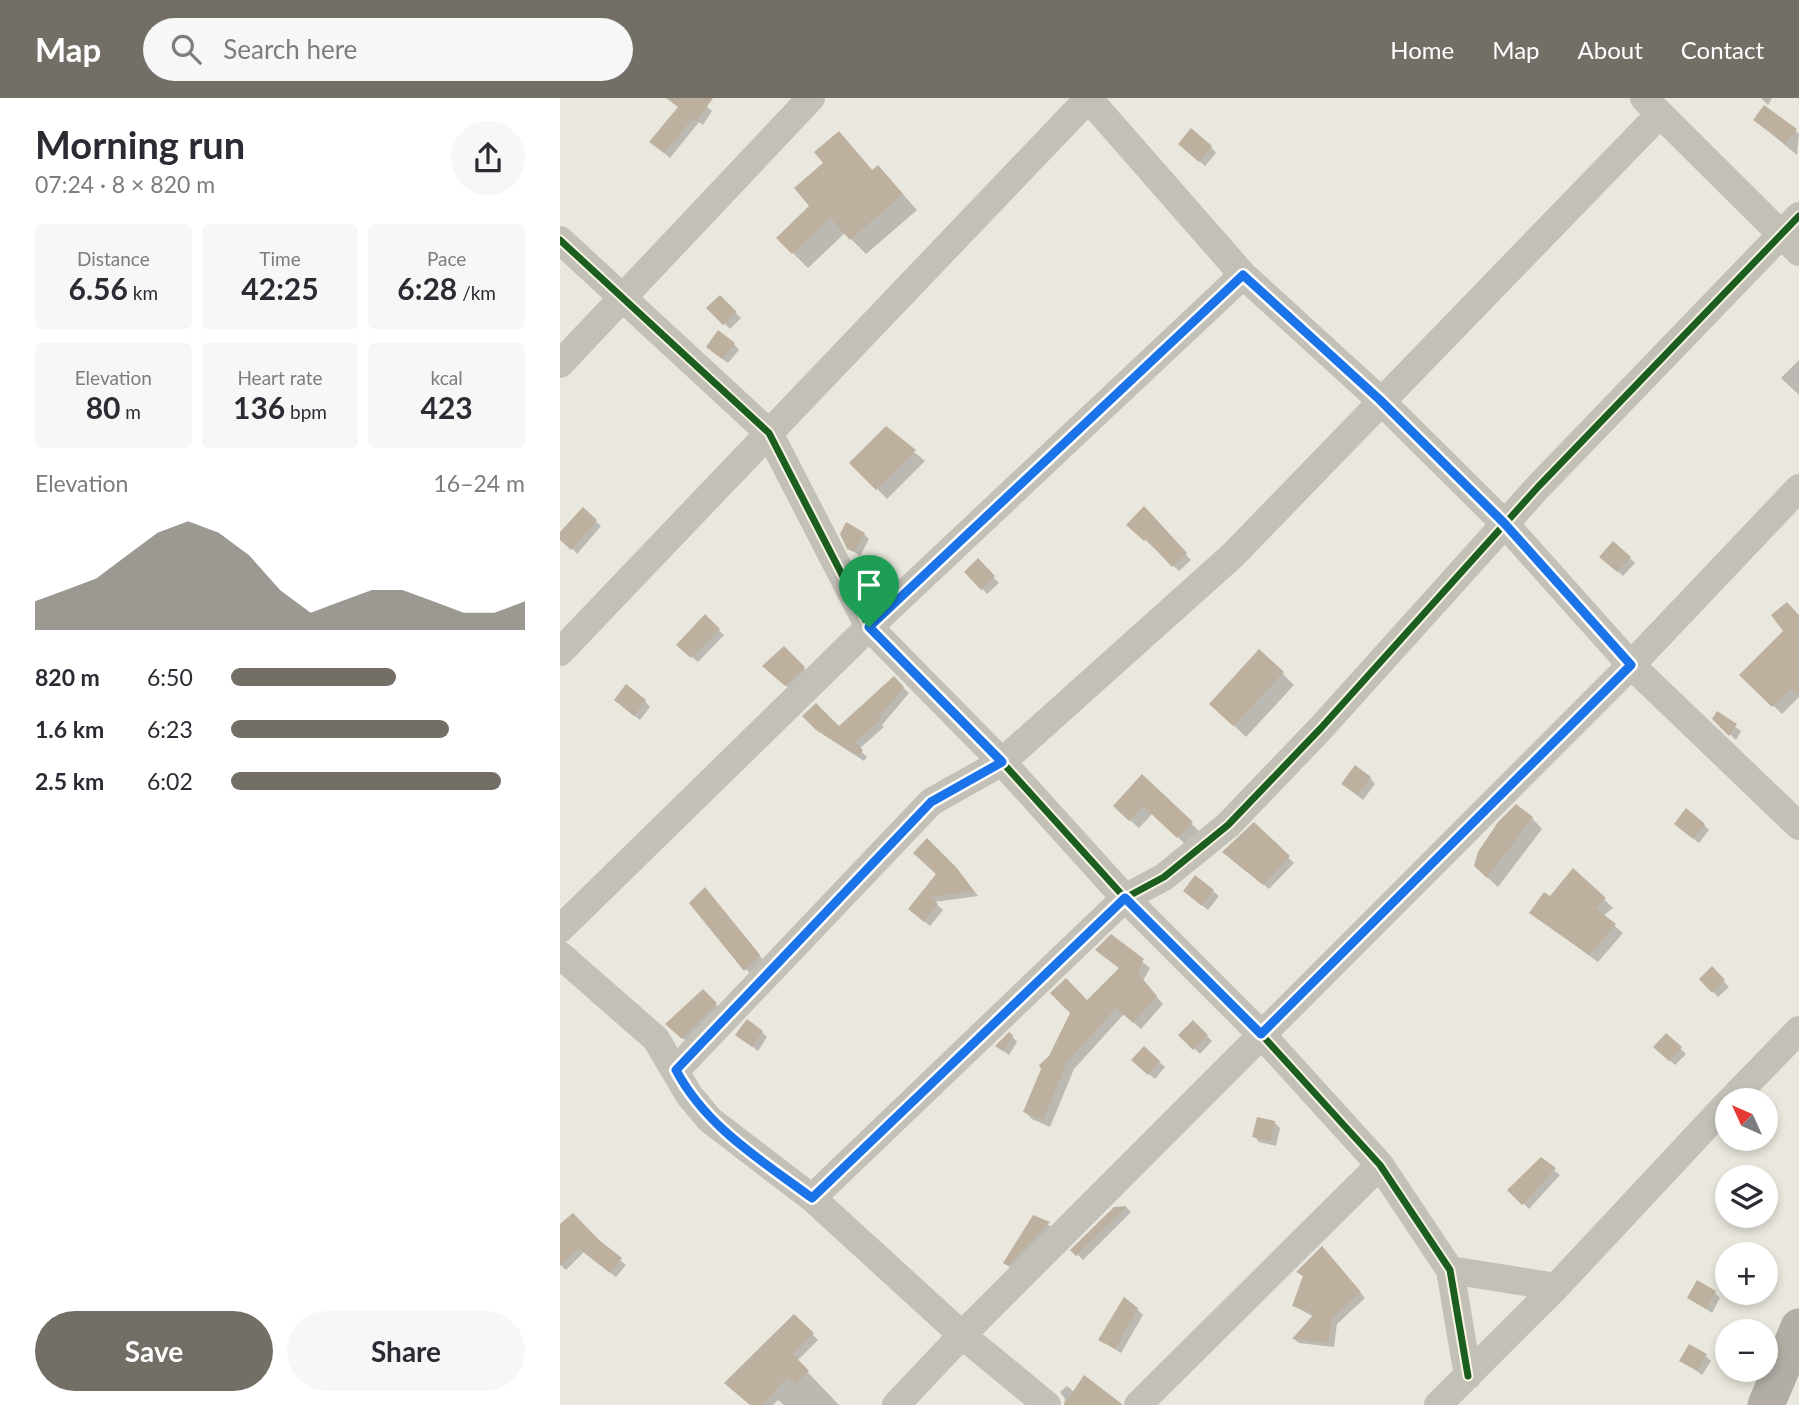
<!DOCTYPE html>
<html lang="en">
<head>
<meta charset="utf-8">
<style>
  body { margin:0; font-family:Lato,sans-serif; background:#f7f7f7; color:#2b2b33; height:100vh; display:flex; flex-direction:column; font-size:26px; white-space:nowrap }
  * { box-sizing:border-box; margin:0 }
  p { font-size:23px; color:#7c7c81 }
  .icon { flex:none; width:38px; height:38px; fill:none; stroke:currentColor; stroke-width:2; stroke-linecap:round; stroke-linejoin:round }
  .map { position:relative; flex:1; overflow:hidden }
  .details { display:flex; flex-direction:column; background:#fff; width:560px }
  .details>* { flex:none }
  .needle { width:46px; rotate:315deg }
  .controls { position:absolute; left:1155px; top:990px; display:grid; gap:14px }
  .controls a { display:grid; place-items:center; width:63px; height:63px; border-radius:50%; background:#fff; box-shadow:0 4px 10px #0003; font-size:35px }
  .pin { position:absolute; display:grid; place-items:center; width:60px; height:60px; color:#fff; margin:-72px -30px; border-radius:50% 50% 50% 0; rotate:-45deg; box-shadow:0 0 7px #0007 }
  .pin .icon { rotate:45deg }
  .round { display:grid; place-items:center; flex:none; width:74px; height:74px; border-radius:37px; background:#f7f7f7 }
  .overview { display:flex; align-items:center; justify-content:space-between; height:119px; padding:0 35px }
  h1 { font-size:38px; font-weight:700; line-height:52px }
  .metrics { display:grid; grid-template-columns:repeat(3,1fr); gap:10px; height:119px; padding:7px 35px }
  .metrics div { display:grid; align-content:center; border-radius:7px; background:#f7f7f7; text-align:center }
  .metrics b { font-size:30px; font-weight:700 }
  .metrics small { font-size:19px; font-weight:400 }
  .metrics p { font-size:19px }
  .chart { height:196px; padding:14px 35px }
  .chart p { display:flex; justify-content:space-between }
  .chart svg { width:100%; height:126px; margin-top:7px; fill:#736f66; opacity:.7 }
  .primary-button { display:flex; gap:14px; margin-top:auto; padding:14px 35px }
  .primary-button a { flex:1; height:80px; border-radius:42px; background:#736f66; color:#fff; font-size:28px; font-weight:700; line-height:80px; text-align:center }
  .primary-button a+a { background:#f7f7f7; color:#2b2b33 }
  ul { padding:0 35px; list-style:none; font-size:23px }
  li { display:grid; grid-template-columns:112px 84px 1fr; align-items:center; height:52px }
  li i { height:18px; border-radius:9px; background:#736f66 }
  header { display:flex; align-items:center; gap:42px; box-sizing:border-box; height:98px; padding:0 35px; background:#736f66; color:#fff }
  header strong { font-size:33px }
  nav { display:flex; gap:38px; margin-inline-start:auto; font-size:24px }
  .search { width:490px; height:63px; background:#f7f7f7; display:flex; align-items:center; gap:18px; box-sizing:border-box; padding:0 24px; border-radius:38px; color:#7c7c81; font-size:26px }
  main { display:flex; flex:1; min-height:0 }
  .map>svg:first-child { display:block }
</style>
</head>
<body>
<header>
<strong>Map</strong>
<div class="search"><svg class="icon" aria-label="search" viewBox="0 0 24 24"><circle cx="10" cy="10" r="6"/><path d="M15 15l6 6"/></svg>Search here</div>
<nav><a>Home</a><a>Map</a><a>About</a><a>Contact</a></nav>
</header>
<main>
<section class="details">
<div class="overview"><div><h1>Morning run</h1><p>07:24 · 8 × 820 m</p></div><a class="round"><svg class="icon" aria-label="share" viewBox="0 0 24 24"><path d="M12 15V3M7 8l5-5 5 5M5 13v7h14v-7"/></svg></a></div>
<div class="metrics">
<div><p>Distance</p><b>6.56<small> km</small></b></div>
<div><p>Time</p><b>42:25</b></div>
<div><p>Pace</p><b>6:28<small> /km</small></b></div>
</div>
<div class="metrics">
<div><p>Elevation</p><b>80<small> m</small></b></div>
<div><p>Heart rate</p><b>136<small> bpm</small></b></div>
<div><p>kcal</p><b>423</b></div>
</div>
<div class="chart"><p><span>Elevation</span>16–24 m</p>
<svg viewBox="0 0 160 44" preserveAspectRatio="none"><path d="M0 44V34L10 30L20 26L30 18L40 10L50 6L60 10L70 18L80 30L90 38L100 34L110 30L120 30L130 34L140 38L150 38L160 34V44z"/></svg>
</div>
<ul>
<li><b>820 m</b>6:50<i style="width:56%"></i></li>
<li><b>1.6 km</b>6:23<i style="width:74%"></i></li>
<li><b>2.5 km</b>6:02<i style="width:92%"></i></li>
</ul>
<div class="primary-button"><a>Save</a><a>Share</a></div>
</section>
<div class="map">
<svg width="1239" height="1307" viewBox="0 0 1239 1307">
  <rect width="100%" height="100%" fill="#eae8de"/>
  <path fill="#0003" d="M 126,0 L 136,0 L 152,13 L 143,27 L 139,24 L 110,60 L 97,49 Z
    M 1201,0 L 1212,0 L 1208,7 Z
    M 1195,22 L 1235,32 L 1239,36 L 1237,57 Z
    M 651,49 L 656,55 L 645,68 L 626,51 Z
    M 294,51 L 314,74 L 333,85 L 357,112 L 306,156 L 285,135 L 248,170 L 218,140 L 252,108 L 266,65 Z
    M 160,200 L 181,220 L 170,231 L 149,210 Z
    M 174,246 L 179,252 L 168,265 L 153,254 Z
    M 1239,262 L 1239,297 L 1221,280 Z
    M 326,331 L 365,363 L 327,401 L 292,365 Z
    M 584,410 L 631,462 L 619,473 L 569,427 Z
    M 23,411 L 41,428 L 17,456 L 0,436 Z
    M 304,436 L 309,441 L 300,458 L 289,450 Z
    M 1070,460 L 1075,465 L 1063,478 L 1047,464 Z
    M 418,463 L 439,485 L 427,496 L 406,474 Z
    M 145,519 L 164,537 L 138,564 L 119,547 Z
    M 1239,520 L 1239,599 L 1222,616 L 1181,577 Z
    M 224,551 L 249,575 L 231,592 L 205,568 Z
    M 722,575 L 734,587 L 686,639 L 651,606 Z
    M 334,581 L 349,595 L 322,627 L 324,629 L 299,651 L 307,659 L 304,663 L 264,637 L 244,618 L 279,631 Z
    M 85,603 L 90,609 L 80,622 L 61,607 Z
    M 1158,616 L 1181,633 L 1176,642 L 1154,621 Z
    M 582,679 L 640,734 L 627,748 L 593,715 L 579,730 L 564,717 Z
    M 810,680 L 815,686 L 803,702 L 789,691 Z
    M 972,720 L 982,731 L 938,789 L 927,779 Z
    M 694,727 L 734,765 L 709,791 L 670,759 Z
    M 1144,727 L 1149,732 L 1139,745 L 1121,731 Z
    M 1014,772 L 1053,810 L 1043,818 L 1063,835 L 1038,864 L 971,815 L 990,800 Z
    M 401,776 L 418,798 L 374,804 L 383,812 L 370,828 L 350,811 Z
    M 653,793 L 659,798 L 648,812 L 631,799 Z
    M 150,797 L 204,863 L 191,877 L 131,805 Z
    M 551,839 L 590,870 L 583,883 L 603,906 L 581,931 L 564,916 L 514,971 L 490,1029 L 472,1021 L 465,1014 L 491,959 L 561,871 Z
    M 1152,871 L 1169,889 L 1158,899 L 1141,881 Z
    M 143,893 L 166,917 L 134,950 L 118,936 Z
    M 633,924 L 652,943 L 640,956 L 621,937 Z
    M 202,934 L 207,939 L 198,953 L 177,937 Z
    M 1106,937 L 1126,956 L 1115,967 L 1095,949 Z
    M 452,938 L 457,944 L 449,957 L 437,948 Z
    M 584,951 L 605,969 L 595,981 L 579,968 Z
    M 715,1025 L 720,1030 L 716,1048 L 699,1044 L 694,1038 Z
    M 981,1062 L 1000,1077 L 969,1111 L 950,1092 Z
    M 566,1109 L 571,1114 L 523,1162 L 513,1152 L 555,1110 Z
    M 474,1119 L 494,1130 L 451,1171 L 446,1165 Z
    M 0,1130 L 39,1145 L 66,1167 L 56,1179 L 24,1154 L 6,1172 L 0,1166 Z
    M 767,1156 L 805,1200 L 777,1226 L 774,1249 L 739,1245 L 734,1241 L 754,1219 L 734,1208 L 745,1180 L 738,1174 Z
    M 1155,1195 L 1160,1200 L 1152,1215 L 1129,1199 Z
    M 577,1211 L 583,1217 L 561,1255 L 540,1241 Z
    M 234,1218 L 258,1242 L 237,1263 L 279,1307 L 224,1307 L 218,1302 L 213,1307 L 191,1307 Z
    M 1146,1258 L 1151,1263 L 1142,1277 L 1122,1262 Z
    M 507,1288 L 514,1294 L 558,1307 L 504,1307 L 505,1301 L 500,1294 Z"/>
  <path fill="#beb09f" d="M 106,0 L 153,0 L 137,23 L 133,20 L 104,55 L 89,44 L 118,9 Z
    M 1204,7 L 1237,31 L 1225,46 L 1193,22 Z
    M 631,30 L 652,48 L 639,64 L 618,46 Z
    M 279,33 L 312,72 L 318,67 L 343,96 L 290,142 L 270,120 L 232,156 L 216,140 L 249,108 L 234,90 L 263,65 L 254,54 Z
    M 160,197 L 177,214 L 163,227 L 146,210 Z
    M 158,232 L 175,245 L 162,261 L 146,249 Z
    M 326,328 L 356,352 L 316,392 L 289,365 Z
    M 584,408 L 627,455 L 612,469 L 586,441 L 584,443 L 566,427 Z
    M 23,409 L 37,422 L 11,452 L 0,442 L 0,434 Z
    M 286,424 L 305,435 L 294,454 L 287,451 L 280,436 Z
    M 1053,443 L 1071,459 L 1057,474 L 1039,459 Z
    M 418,460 L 435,478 L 421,492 L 404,474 Z
    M 1227,504 L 1239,517 L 1239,597 L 1231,591 L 1212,609 L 1179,577 L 1223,533 L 1211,517 Z
    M 145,516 L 160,531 L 131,560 L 116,547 Z
    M 224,548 L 245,569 L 225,588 L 202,568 Z
    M 699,551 L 724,574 L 673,628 L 649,606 Z
    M 334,578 L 344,589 L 318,620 L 320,622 L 295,644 L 303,652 L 298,658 L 256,632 L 242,618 L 256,605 L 279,628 Z
    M 66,586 L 86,602 L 74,618 L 54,602 Z
    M 1157,613 L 1177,626 L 1169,638 L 1152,621 Z
    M 795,667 L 811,679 L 797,697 L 781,686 Z
    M 582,676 L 633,724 L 617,740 L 583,708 L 569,723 L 553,708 Z
    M 956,706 L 973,719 L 927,780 L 914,768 L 918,754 L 938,724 Z
    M 1126,710 L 1145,726 L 1133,741 L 1114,726 Z
    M 694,724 L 730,758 L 703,787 L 662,754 Z
    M 367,740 L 396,769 L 414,793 L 370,799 L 378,806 L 364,824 L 348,811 L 376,776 L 353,755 Z
    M 1013,770 L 1046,800 L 1035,810 L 1056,826 L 1029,857 L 969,815 L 984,794 L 990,798 Z
    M 635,777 L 654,792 L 642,808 L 623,793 Z
    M 145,789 L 200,857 L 184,873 L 129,805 Z
    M 551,836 L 584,861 L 577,874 L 597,898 L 573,925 L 556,910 L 507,964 L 483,1022 L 463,1014 L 481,971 L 479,967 L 489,958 L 510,915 L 490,895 L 506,880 L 527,902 L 559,870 L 535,852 Z
    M 1152,868 L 1165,882 L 1152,895 L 1139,881 Z
    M 143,891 L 157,905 L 122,941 L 105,926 Z
    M 187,921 L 203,933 L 192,949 L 175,937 Z
    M 633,922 L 648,937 L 633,952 L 618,937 Z
    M 449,934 L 453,937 L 443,953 L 435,948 Z
    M 1106,935 L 1122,949 L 1109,963 L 1093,949 Z
    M 584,948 L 600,963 L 588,977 L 571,962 Z
    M 697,1019 L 715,1023 L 711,1043 L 692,1039 Z
    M 981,1059 L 996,1070 L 962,1107 L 947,1092 Z
    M 567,1108 L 516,1158 L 510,1152 L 554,1109 Z
    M 13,1115 L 39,1142 L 62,1160 L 50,1175 L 18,1150 L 0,1168 L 0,1126 Z
    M 473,1117 L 490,1124 L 448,1168 L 443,1165 Z
    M 762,1148 L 801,1194 L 772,1220 L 769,1244 L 732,1241 L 754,1216 L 732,1208 L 743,1178 L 736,1174 Z
    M 1137,1182 L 1156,1193 L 1146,1211 L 1127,1200 Z
    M 564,1199 L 578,1210 L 555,1251 L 538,1242 Z
    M 234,1216 L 254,1235 L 233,1256 L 249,1273 L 235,1286 L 227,1279 L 203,1307 L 190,1307 L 164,1285 Z
    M 1129,1246 L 1147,1256 L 1137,1273 L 1119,1263 Z
    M 524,1277 L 562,1306 L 562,1307 L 504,1307 Z"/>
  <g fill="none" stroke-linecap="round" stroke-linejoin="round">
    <path stroke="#c3c0b7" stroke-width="28" d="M 528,0 L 683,177 L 820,302 L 944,425 L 1071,567 L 1239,728
      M 1084,0 L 1239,154
      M 0,142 L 209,335 L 309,529 L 442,664 L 565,800 L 701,936 L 820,1067 L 890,1172 L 908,1278
      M 0,266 L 251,0
      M 0,554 L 529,0
      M 0,831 L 309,529 L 683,177
      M 0,857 L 96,941 L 129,997 L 150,1022 L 252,1100 L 402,1237 L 487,1307
      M 116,972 L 371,704 L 442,664 L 673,457 L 1100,16
      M 1170,1003 L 1239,932
      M 252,1100 L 565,800 L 604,779 L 668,727 L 761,630 L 978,389 L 1239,118
      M 890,1172 L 996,1189
      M 336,1307 L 402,1237 L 1071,567 L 1239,390
      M 578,1307 L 820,1067
      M 878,1307 L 996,1189 L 1167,1006"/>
    <path stroke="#b2aea6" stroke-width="37" d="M 1206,1307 L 1239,1229"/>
    <g stroke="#f8f4e4" stroke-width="11">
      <path id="cycleway" d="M 0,142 L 209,335 L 309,529 L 442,664 L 565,800 L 701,936 L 820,1067 L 890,1172 L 908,1278
        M 252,1100 L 565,800 L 604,779 L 668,727 L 761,630 L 978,389 L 1239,118"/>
    </g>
    <use href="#cycleway" stroke="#1b5e20" stroke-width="7"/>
  </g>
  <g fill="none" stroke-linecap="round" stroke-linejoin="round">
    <g stroke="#fff" stroke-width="14">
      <path id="route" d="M 683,177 L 820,302 L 944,425 L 1071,567 L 701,936 L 565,800 L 252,1100 C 201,1062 146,1029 116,972 L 371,704 L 442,664 L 309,529 Z"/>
    </g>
    <use href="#route" stroke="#1a73e8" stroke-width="9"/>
  </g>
</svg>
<div class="controls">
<a><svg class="needle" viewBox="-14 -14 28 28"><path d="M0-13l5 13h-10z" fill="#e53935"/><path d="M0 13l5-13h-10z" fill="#7c7c81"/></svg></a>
<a><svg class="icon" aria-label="layers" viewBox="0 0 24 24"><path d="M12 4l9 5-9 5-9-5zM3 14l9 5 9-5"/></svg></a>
<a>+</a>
<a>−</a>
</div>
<div class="pin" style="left:309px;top:529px;background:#1e9e55"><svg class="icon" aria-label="arrive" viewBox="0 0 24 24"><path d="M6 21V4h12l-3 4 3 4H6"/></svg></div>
</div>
</main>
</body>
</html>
